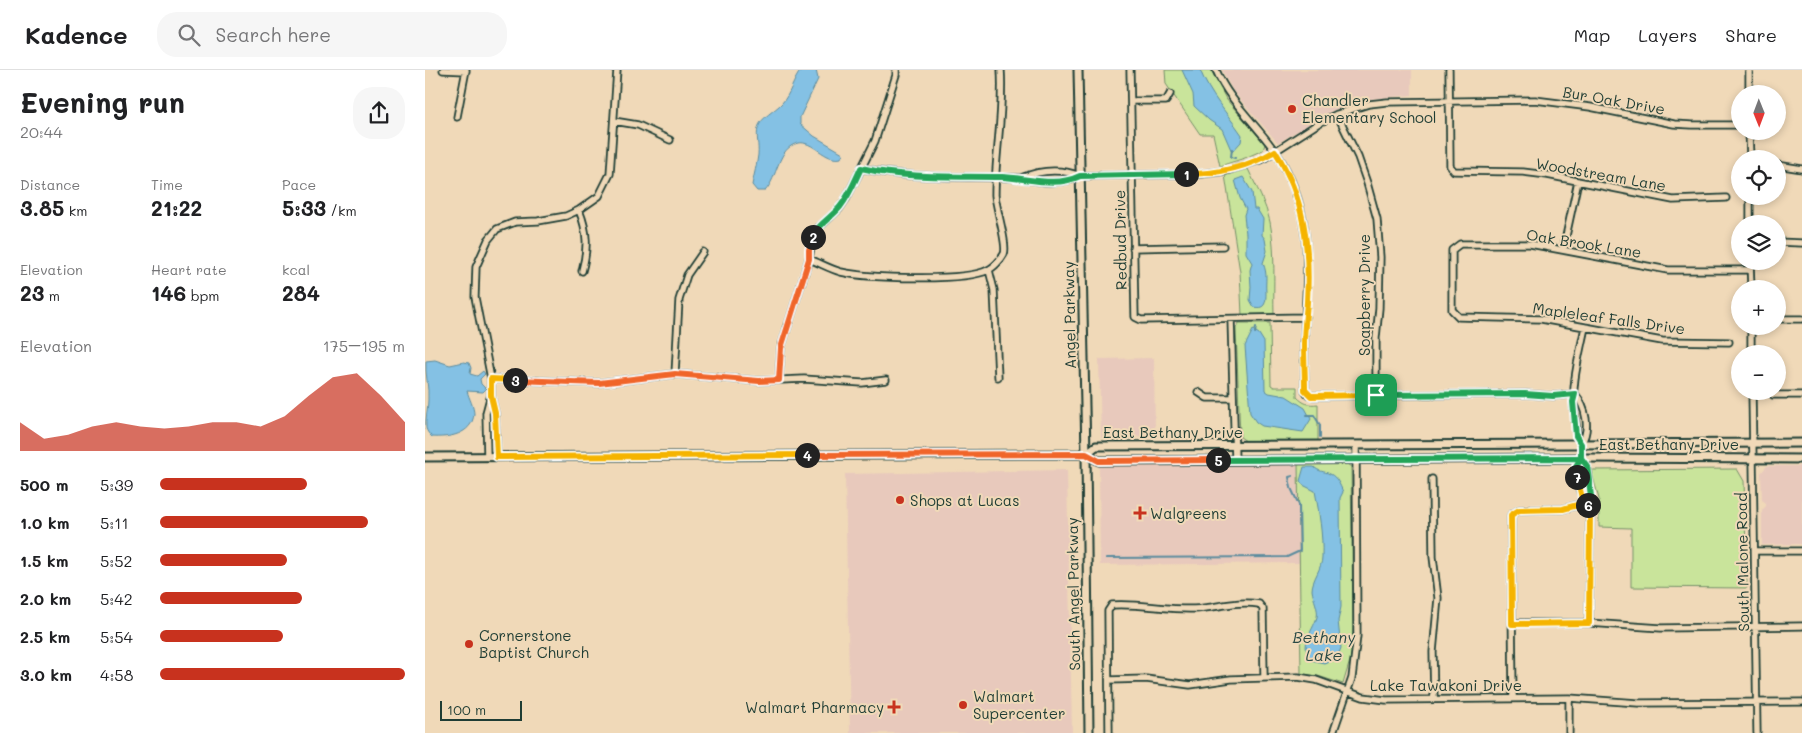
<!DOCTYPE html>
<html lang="en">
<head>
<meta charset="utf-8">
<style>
  body { margin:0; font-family:Mali,sans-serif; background:#f6f6f6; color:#202124; height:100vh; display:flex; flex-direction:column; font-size:19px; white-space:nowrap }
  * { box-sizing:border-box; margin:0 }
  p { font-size:16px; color:#757577 }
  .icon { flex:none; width:28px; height:28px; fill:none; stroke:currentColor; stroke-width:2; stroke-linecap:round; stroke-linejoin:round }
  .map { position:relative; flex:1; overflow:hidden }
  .panel { display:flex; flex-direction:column; background:#fff; width:425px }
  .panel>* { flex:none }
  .needle { width:32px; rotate:179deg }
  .buttons { position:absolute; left:1306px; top:15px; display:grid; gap:10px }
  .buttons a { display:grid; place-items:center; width:55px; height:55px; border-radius:50%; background:#fff; box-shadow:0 2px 8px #0003; font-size:25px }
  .scale { position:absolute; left:15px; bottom:12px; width:82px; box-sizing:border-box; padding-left:5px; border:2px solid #1f3d34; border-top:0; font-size:14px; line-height:18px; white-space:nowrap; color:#1f3d34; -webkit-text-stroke:4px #f0d9b8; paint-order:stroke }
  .pin { position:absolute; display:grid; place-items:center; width:42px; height:42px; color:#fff; margin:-21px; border-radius:10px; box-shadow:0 2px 8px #0006 }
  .km { position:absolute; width:25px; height:25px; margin:-12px; border-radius:50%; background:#222; color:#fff; font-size:14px; line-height:25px; text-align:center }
  .round { display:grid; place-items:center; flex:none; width:52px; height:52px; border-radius:20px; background:#f6f6f6 }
  .overview { display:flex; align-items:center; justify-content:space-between; height:85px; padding:0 20px }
  h1 { font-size:28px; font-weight:700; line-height:38px }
  .stats { display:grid; grid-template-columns:repeat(3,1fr); gap:8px; height:85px; padding:5px 20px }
  .stats div { display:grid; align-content:center }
  .stats b { font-size:21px; font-weight:700 }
  .stats small { font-size:14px; font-weight:400 }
  .stats p { font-size:14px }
  .chart { height:140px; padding:10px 20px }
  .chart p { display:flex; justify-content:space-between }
  .chart svg { width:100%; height:90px; margin-top:5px; fill:#c8321e; opacity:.7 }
  ul { padding:0 20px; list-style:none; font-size:16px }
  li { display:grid; grid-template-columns:80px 60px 1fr; align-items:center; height:38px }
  li i { height:12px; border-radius:6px; background:#c8321e }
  header { display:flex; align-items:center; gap:30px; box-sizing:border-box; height:70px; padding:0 25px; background:#fff; border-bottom:1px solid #e0e0e0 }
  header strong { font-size:24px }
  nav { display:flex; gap:28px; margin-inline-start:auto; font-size:18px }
  .search { width:350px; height:45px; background:#f6f6f6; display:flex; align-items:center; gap:12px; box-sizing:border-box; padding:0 18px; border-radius:20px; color:#757577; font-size:19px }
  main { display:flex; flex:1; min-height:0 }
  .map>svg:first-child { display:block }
</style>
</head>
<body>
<header>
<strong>Kadence</strong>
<div class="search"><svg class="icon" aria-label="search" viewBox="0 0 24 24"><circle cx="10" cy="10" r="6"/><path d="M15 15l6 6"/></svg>Search here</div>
<nav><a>Map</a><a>Layers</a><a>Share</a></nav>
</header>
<main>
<section class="panel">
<div class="overview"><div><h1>Evening run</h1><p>20:44</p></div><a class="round"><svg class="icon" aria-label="share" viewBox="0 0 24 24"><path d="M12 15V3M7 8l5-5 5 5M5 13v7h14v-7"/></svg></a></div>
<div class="stats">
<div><p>Distance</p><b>3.85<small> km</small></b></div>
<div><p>Time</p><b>21:22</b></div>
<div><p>Pace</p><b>5:33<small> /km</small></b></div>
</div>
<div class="stats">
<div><p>Elevation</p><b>23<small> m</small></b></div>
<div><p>Heart rate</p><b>146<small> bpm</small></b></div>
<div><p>kcal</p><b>284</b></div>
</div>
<div class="chart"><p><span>Elevation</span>175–195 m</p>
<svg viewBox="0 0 160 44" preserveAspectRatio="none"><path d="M0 44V30L10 38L20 36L30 32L40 30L50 32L60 33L70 32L80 30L90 30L100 32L110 27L120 17L130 8L140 6L150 17L160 30V44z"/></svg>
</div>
<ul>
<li><b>500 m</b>5:39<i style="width:60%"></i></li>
<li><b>1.0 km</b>5:11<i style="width:85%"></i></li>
<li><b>1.5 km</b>5:52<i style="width:52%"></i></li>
<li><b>2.0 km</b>5:42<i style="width:58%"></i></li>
<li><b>2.5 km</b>5:54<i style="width:50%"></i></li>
<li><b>3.0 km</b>4:58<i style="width:100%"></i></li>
</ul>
</section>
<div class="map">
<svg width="1377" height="663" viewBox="0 0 1377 663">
  <rect width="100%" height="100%" fill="#f0d9b8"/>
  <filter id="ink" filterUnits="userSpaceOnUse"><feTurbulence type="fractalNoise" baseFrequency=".02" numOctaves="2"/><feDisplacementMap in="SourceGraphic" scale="10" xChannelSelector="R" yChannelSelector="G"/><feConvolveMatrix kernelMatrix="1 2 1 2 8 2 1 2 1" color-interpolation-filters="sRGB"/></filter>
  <g filter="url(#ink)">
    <path fill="#e8c9bc" d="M 797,0 L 987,0 L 987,25 L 945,29 L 921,35 L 900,44 L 853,73 L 808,21 Z
      M 729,288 L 730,366 L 676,368 L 674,289 Z
      M 873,394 L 875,493 L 675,495 L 674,396 Z
      M 1342,396 L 1377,396 L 1377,474 L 1337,475 L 1337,440 L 1341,436 L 1341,433 L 1337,430 L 1336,403 Z
      M 642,400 L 647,663 L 425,663 L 420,404 Z"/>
    <path fill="#c9e49b" stroke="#749068" d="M 740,0 L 786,0 L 801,29 L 840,74 L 838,80 L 820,88 L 795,96 L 788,64 L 775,64 L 741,14 Z
      M 823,99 C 831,116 841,134 845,152 C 851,182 848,215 849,245 L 817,245 L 815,202 L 800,105 Z
      M 814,253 L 845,253 L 846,315 L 849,317 L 872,317 L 872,327 C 879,334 883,335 893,334 L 893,371 L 821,371 L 815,367 L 811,258 Z
      M 873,394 L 922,394 L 926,397 L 928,557 L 926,587 L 918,614 L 893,606 L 876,604 Z
      M 1312,399 L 1319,411 L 1322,518 L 1206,517 L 1206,458 L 1174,457 L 1174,429 L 1166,400 Z"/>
    <path fill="#84c1e4" stroke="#5c8c9e" d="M 376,0 L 391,0 L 393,9 L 375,47 L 375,54 L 389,66 L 418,83 L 416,88 C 400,92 388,70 373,73 C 352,78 353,108 340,121 L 332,121 L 327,115 C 329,105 332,94 333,85 C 334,75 331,67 333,58 C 336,47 350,41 357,33 C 366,23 368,10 376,0 Z
      M 757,0 L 775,0 C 785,25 802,43 817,65 L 816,72 L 807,82 L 797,59 L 784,50 L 769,36 L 768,24 Z
      M 818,107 L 827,122 L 829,139 L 832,139 L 838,149 L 837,165 L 840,169 L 842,181 L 838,193 C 843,205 840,210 841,222 C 841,231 841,240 829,237 L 825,230 L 826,217 L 825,200 L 827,193 L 821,183 L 821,164 L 819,145 L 821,139 L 815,128 L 810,110 Z
      M 828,260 L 834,264 L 839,272 L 840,320 L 844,323 L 861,326 L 880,338 L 886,349 L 878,362 L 837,356 L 831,352 L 825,343 L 820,276 Z
      M 10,290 L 25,295 L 39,292 L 44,293 L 46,298 L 45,304 L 52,306 L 58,301 L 60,304 L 55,309 L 56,314 L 61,319 L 58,322 L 42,321 C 44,328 49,337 49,344 C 47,365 23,368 7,367 C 4,364 2,362 1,358 C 0,349 3,339 3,330 C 4,317 0,304 1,291 Z
      M 879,397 L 889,397 C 894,402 899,401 905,404 C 912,407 915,415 918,422 L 915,428 L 916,537 L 913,551 L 916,578 L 912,588 L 899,593 L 886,590 C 874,574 887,563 892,547 C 894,539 888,529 887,520 C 887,509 897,499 897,487 C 898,465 894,442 890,421 L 878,415 L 875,411 Z"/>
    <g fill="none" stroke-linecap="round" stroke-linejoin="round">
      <path stroke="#5c8c9e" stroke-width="2" d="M 807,79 L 806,87 L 810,88
        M 830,263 L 831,257
        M 882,345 L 889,345 L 895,355 L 895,367
        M 681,488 L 862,487 L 875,481 L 874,435 L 866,418 L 864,407 L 868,406"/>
      <g stroke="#1f3d34" stroke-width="9">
        <path id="minor" d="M 18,0 L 41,1
          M 705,0 L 710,247 L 716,250 L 881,247
          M 791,0 C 806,36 838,59 857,92 C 891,153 881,209 879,274 C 879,289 880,305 880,320 L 882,324 L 888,326 L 1101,324 L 1128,326 L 1150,324
          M 1024,0 L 1025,96 L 1029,101 L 1098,102 L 1122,105 L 1248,130 L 1301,128
          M 1324,0 L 1324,24
          M 706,31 L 741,31 L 745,24
          M 912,44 L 933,87 L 942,113 L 952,149 L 955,187 L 954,238 L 951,268 L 951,325
          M 32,47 L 41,0
          M 189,51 L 213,55 L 245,70
          M 1324,61 L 1325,89
          M 1352,95 L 1377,99
          M 436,98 C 489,110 542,106 596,108
          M 655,106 C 636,115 616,113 596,108 C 615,100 635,98 655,106 L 776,104 L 801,101 L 838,89 L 894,53 L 912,44 L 944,34 L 962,32 L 1110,30 L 1165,37 L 1249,54 L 1267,55 L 1315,55
          M 1325,126 L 1325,154
          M 154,140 C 163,162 163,179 157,201
          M 1352,172 L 1377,173
          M 708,178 L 798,176
          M 1138,180 L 1153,111
          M 384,189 C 395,193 405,199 416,202 C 442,208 540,212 563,200 C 568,198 576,190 579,184 C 583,176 571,138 570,125 C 570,83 579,42 576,0
          M 1325,191 L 1326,219
          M 564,200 L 569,220 L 573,307
          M 806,249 L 810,390
          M 1352,249 L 1377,249
          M 1326,256 L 1326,284
          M 1304,272 L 1237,271 L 1116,249 L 1034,247 L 1027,240 L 1027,180 L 1035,174 L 1105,174 L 1243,200 L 1325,200
          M 250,304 L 254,230 L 262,205 L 278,182
          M 66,309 L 174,313 L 250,304 L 334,311 L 379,309 L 437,313 L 461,310
          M 354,310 L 356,278 L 384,189 L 387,170 L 391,160 L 414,139 L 421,129 L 450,71 L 471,5 L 471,0
          M 1327,321 L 1332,663
          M 773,322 L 782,328 L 808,328
          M 1150,324 C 1161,337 1166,359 1156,374 C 1150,364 1152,358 1150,347 C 1145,317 1154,287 1160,257
          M 1348,325 L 1377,325
          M 62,387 L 61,343 L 65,328
          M 72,387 L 70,343 L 66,326 L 66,309 L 50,227 L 51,197 L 63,170 L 72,159 L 90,152 L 113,151 L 141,146 L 154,140 L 174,126 L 185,104 L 192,0
          M 1007,409 L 1008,487 L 1013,528 L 1008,582 L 1009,629
          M 1163,432 C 1151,422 1149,401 1156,388 C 1168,404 1162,426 1165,444 L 1164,553
          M 1330,481 L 1377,481
          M 1087,553 L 1164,553 L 1236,558 L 1377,556
          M 684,610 L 721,609 L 765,615 L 806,609 L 873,607 L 891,610 L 938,627 L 961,630 L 1144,628 L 1213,633 L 1377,632
          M 1088,628 L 1086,445 L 1094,440 L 1138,439 L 1163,432
          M 1144,628 L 1144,663
          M 684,663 L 683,541 L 687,535 C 715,533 741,540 769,539 C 791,538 812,530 834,534 L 838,539 L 839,608
          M 908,663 L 927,608 L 932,566 L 931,375"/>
      </g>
      <g stroke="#1f3d34" stroke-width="11">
        <path id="major" d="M 653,0 L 661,384 L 664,663
          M 661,384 L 671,376 L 1377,373
          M 0,387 L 661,384 L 674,391 L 1161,388 L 1377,389"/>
      </g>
      <use href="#minor" stroke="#f0d9b8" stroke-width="5.5"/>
      <use href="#major" stroke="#f0d9b8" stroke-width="7"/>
    </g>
  </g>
  <g fill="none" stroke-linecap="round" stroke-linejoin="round" filter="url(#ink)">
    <g stroke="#fff" stroke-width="10">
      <path id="split-1" d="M 761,104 C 793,104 822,98 850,81 C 880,128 885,178 882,232 C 881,246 879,260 879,274 C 879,289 880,305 880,320 L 886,326 L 951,325"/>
    </g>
    <g stroke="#fff" stroke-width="10">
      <path id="split-2" d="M 388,167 C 393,154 406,148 415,137 C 424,126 430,111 436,98 C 484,109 529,106 577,107 C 603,108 630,118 655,106 L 761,104"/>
    </g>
    <g stroke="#fff" stroke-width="10">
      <path id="split-3" d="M 90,310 L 174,313 L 250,304 L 334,311 L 354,310 L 356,278 L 384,189 L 384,180 L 388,167"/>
    </g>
    <g stroke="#fff" stroke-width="10">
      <path id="split-4" d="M 90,310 L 66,309 L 66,326 L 70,343 L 72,387 L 382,385"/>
    </g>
    <g stroke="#fff" stroke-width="10">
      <path id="split-5" d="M 382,385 L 661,384 L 674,391 L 793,390"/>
    </g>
    <g stroke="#fff" stroke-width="10">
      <path id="split-6" d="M 793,390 L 1156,388 L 1162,396 L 1166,426 L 1163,435"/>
    </g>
    <g stroke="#fff" stroke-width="10">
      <path id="split-7" d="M 1152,407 L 1157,428 L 1163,432 L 1138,439 L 1094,440 L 1086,445 L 1087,554 L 1164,553 L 1165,444 L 1163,435"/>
    </g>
    <g stroke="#fff" stroke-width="10">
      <path id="split-8" d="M 951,325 L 1100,324 L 1128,326 L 1150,324 L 1148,332 L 1151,366 L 1156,374 L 1156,388 L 1151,396 L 1152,407"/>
    </g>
    <use href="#split-1" stroke="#f5b400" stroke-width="6"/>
    <use href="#split-2" stroke="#22a559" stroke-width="6"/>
    <use href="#split-3" stroke="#f0652b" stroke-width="6"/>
    <use href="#split-4" stroke="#f5b400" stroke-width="6"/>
    <use href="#split-5" stroke="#f0652b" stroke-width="6"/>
    <use href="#split-6" stroke="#22a559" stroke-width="6"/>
    <use href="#split-7" stroke="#f5b400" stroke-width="6"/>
    <use href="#split-8" stroke="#22a559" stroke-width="6"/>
  </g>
  <g fill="#c8321e" stroke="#f0d9b8" stroke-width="2">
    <circle cx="867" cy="39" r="5"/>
    <circle cx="475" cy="430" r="5"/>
    <path d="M712.5 435.5h5v5h5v5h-5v5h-5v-5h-5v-5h5z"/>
    <circle cx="44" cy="574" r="5"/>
    <circle cx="538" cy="635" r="5"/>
    <path d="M466.5 629.5h5v5h5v5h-5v5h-5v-5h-5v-5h5z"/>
  </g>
  <g text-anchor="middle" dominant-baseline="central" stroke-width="4" stroke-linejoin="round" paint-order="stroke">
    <g font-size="15" fill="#1f3d34" stroke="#f0d9b8" text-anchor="start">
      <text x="877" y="30">Chandler<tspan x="877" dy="17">Elementary School</tspan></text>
      <text x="485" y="430">Shops at Lucas</text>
      <text x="725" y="443">Walgreens</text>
      <text x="54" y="565">Cornerstone<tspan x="54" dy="17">Baptist Church</tspan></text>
      <text x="548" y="626">Walmart<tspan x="548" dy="17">Supercenter</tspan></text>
      <text x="459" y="637" text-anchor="end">Walmart Pharmacy</text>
    </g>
    <g font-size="15" fill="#1f3d34" stroke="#f0d9b8">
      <text transform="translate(1189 30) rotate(10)">Bur Oak Drive</text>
      <text transform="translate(1176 104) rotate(10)">Woodstream Lane</text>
      <text transform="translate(695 170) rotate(-91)">Redbud Drive</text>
      <text transform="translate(1159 173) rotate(9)">Oak Brook Lane</text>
      <text transform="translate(939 225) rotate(-90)">Soapberry Drive</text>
      <text transform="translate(644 245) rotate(-91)">Angel Parkway</text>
      <text transform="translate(1184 248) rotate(8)">Mapleleaf Falls Drive</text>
      <text x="748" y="362">East Bethany Drive</text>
      <text x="1244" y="374">East Bethany Drive</text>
      <text transform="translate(1317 492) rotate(-91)">South Malone Road</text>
      <text transform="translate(648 524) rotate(-91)">South Angel Parkway</text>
      <text x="1021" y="615">Lake Tawakoni Drive</text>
    </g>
    <g font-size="16" font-style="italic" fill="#294a46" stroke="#f0d9b8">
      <text x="899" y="566">Bethany<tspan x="899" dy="18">Lake</tspan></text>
    </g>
  </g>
</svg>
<div class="buttons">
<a><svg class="needle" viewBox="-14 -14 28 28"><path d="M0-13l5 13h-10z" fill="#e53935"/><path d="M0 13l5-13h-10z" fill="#757577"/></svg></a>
<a><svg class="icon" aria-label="locate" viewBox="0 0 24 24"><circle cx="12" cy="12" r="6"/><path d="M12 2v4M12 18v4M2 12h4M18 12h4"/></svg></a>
<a><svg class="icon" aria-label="layers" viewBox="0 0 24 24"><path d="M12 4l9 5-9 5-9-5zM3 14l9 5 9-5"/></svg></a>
<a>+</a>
<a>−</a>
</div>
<div class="scale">100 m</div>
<div class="pin" style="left:951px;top:325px;background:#1e9e55"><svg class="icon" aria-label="arrive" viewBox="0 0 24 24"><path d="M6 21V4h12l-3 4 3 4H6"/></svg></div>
<b class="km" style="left:761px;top:104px">1</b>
<b class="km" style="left:388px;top:167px">2</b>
<b class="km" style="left:90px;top:310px">3</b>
<b class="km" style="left:382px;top:385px">4</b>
<b class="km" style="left:793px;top:390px">5</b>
<b class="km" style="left:1163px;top:435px">6</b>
<b class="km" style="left:1152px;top:407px">7</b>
</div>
</main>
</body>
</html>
